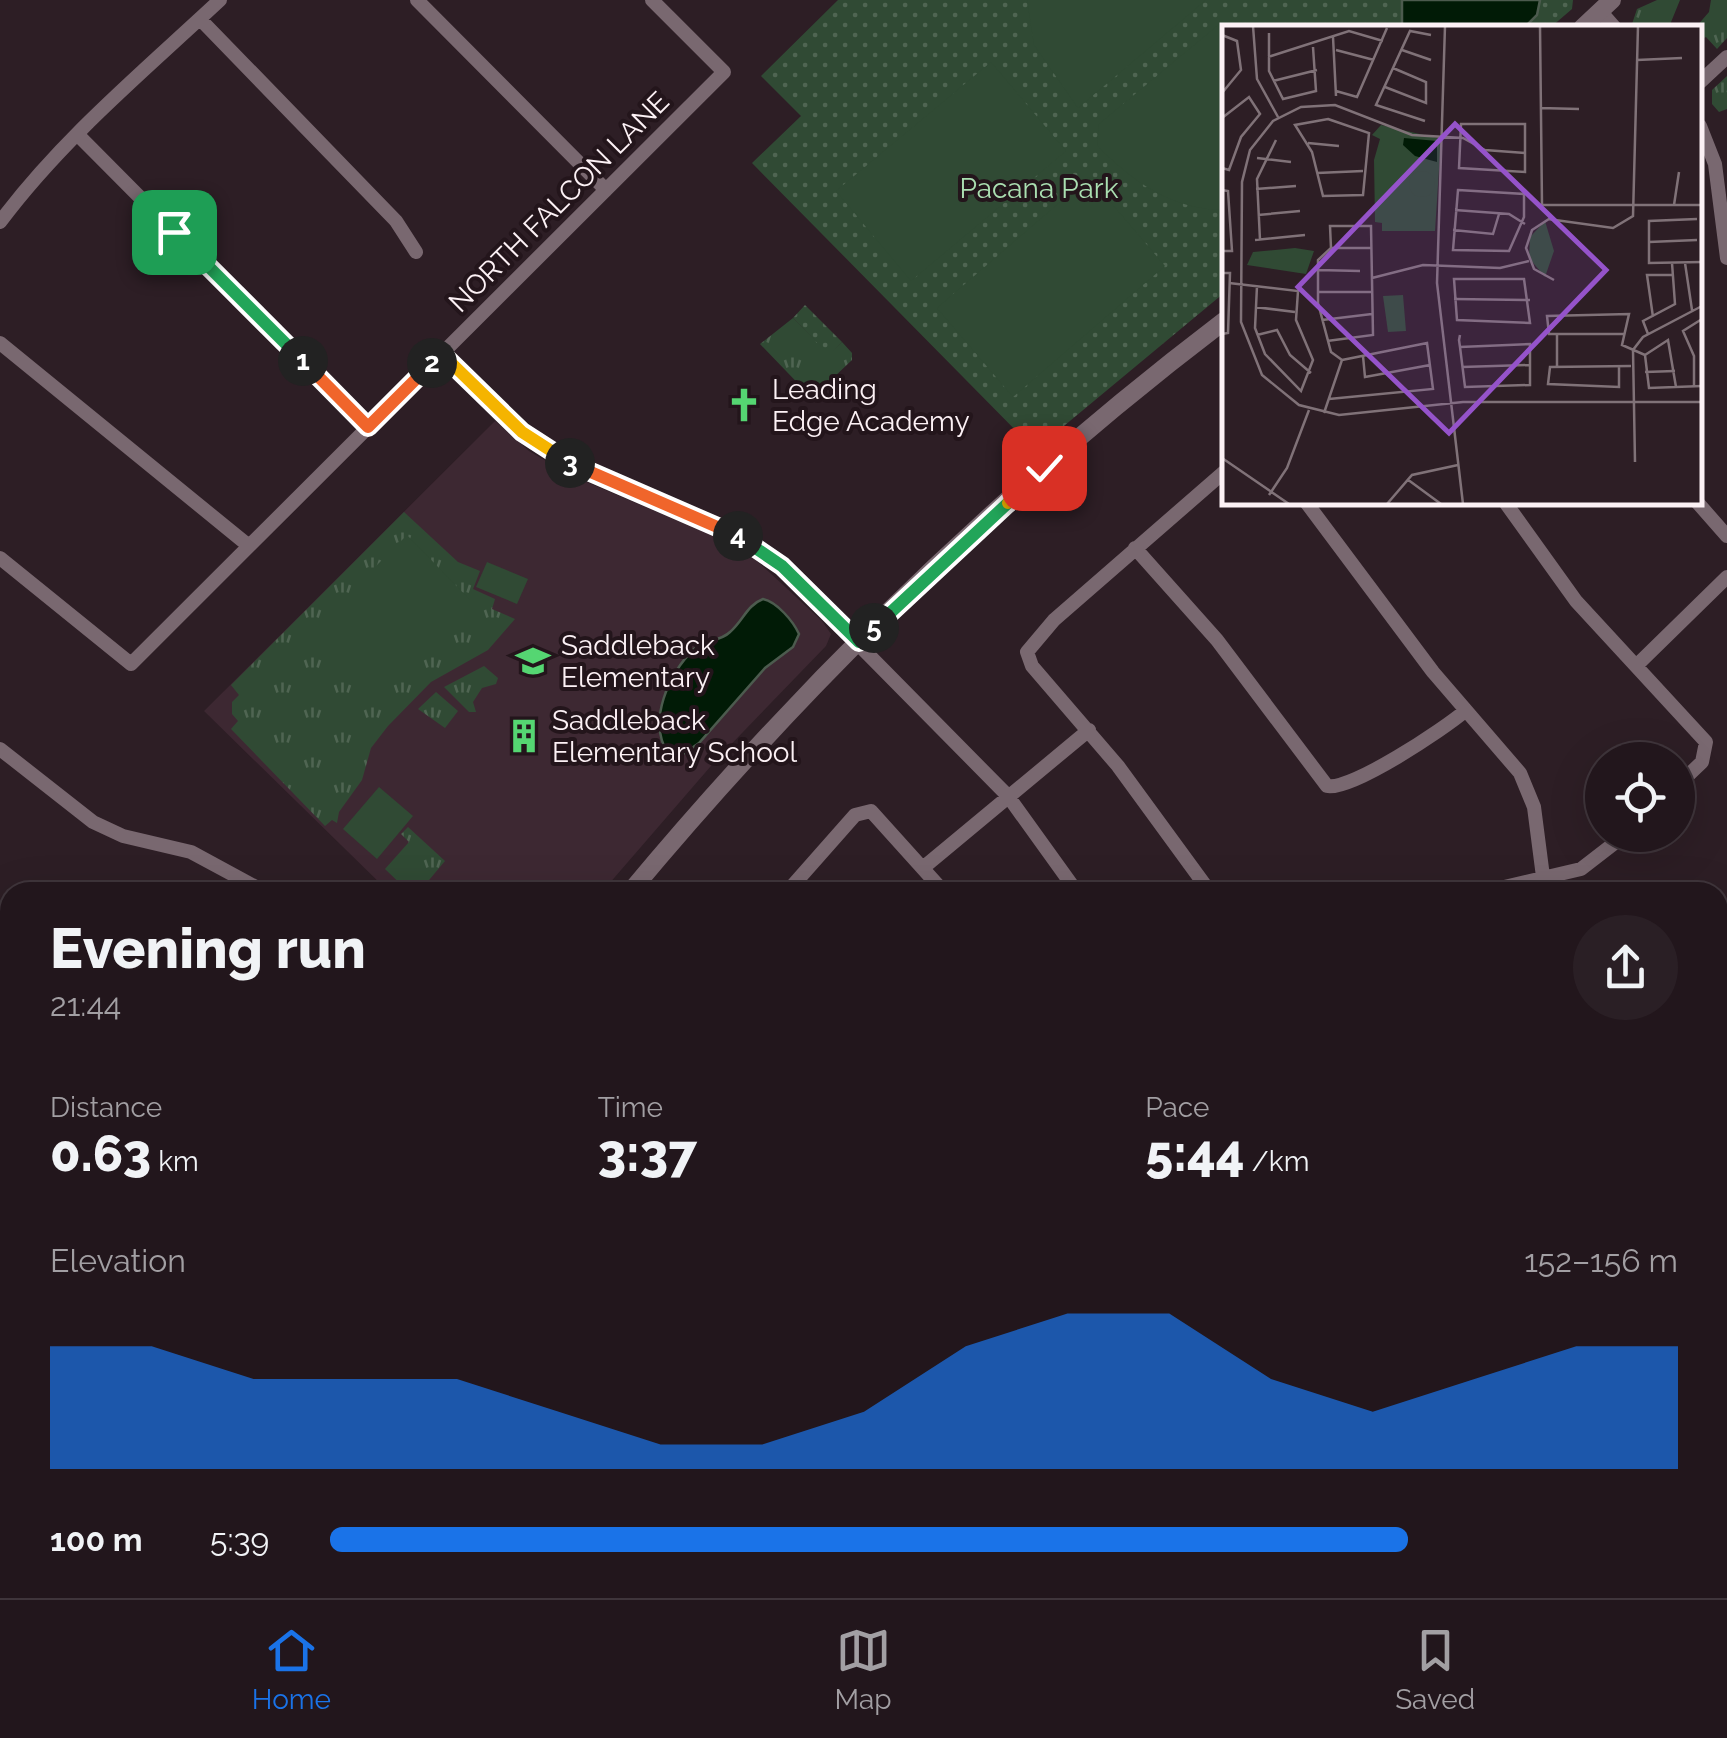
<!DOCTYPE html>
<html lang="en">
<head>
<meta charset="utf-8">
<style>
  body { margin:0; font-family:Raleway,sans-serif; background:#2a1f25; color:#f1f3f6; height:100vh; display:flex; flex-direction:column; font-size:38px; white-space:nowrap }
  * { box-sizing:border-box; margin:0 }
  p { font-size:32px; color:#a29fa3 }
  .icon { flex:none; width:55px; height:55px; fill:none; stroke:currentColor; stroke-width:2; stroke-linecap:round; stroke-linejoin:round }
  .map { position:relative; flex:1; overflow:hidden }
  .drawer { position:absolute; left:0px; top:882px; width:1728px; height:718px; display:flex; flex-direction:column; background:#22161c; border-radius:30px 30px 0 0; box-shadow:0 10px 40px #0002,0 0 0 2px #3f353b }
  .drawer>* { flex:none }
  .controls { position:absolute; left:1585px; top:742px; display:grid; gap:20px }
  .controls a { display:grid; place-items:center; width:110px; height:110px; border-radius:50%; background:#22161c; box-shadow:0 10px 40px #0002,0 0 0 2px #3f353b; font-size:50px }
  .pin { position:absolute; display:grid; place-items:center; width:85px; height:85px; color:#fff; margin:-42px; border-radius:20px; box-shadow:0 5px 15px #0006 }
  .km { position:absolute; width:50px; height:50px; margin:-25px; border-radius:50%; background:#222; color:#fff; font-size:28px; line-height:50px; text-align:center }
  .round { display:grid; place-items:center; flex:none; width:105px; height:105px; border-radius:52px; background:#2a1f25 }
  .overview { display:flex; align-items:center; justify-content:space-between; height:170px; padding:0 50px }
  h1 { font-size:55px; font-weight:800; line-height:75px }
  .metrics { display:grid; grid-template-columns:repeat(3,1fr); gap:15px; height:170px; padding:10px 50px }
  .metrics div { display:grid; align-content:center }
  .metrics b { font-size:50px; font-weight:800 }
  .metrics small { font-size:28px; font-weight:400 }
  .metrics p { font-size:28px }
  .chart { height:280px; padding:20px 50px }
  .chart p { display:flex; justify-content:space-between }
  .chart svg { width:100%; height:180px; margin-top:10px; fill:#1a73e8; opacity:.7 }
  ul { padding:0 50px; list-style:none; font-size:32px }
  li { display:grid; grid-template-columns:160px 120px 1fr; align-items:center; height:75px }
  li i { height:25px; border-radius:12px; background:#1a73e8 }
  .menu { display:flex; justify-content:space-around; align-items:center; height:140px; border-top:2px solid #3f353b; background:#22161c; font-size:28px; color:#a29fa3 }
  .menu a { display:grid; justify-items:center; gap:5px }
  .menu .selected { color:#1a73e8 }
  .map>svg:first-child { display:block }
</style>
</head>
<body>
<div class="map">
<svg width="1727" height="1598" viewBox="0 0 1727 1598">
  <defs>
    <pattern id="grass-tufts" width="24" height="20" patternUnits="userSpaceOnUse" patternTransform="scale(2.5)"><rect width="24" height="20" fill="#304a34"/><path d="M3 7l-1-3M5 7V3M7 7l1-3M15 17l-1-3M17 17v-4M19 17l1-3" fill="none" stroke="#4f6552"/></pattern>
    <pattern id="park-dots" width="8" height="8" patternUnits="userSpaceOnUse" patternTransform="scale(2.5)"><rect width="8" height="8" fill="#304a34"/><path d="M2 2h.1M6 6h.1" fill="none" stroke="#4f6552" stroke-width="1.8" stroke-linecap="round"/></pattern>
  </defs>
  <rect width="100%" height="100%" fill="#2d1e25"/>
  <path fill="#3d2832" d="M 495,421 L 529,451 L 570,475 L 721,539 L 756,560 L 822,621 L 831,634 L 826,646 L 717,759 L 602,892 L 389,892 L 204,711 Z
    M 1361,1590 L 1679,1590 L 1671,1598 L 1369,1598 Z"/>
  <path fill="url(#grass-tufts)" d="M 1657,0 L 1680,0 L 1669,27 L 1631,27 L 1637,9 Z
    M 1711,0 L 1727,0 L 1727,38 L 1717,49 L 1706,37 L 1700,40 L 1696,27 L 1709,12 Z
    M 1727,76 L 1727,109 L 1719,112 L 1712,104 L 1712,90 Z
    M 793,318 L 829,354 L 842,342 L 852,353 L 852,360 L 812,398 L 760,344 Z
    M 404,512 L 458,562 L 480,571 L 473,589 L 495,599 L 492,609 L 515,619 L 488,650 L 431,682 L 388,726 L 371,748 L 362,780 L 339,812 L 337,823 L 332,820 L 325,826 L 231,729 L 238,721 L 232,714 L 232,702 L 239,695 L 231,685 Z
    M 484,666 L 498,678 L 496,684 L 482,688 L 473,702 L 476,712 L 469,712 L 444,687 Z
    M 436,692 L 458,711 L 445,728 L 418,709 Z
    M 408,827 L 445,861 L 419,892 L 409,892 L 385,869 L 409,842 L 401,834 Z"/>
  <path fill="url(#park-dots)" d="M 838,0 L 1573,0 L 1572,9 L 1551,27 L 1224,28 L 1224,293 L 1035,450 L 752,163 L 801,116 L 761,76 Z
    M 805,305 L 842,342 L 829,355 L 793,318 Z"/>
  <path fill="#304a34" d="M 1027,0 L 1206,0 L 1078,108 L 1034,45 Z
    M 1223,21 L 1242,22 L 1246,27 L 1224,28 L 1224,210 C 1173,210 1131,181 1097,145 L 1099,124 Z
    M 991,62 L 1066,151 L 911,281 L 836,191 Z
    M 1089,177 L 1165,266 L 1013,397 L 937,308 Z
    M 407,535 L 470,600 L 372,698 L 308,634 Z
    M 487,562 L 528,579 L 517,604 L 476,587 Z
    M 379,787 L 413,816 L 377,859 L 343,829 Z
    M 1495,1590 L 1679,1590 L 1671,1598 L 1487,1598 Z"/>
  <path fill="#011b06" stroke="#4c5b4e" stroke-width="2.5" d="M 1402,0 L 1540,0 L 1537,15 L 1525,27 L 1402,28 Z
    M 763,599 C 777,602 793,621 799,634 L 793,647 L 765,668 L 699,743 L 683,754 L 669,755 C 646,722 669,673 695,648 C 705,639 720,642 730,632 C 743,621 747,605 763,599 Z"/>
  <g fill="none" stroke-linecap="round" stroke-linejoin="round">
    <path stroke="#796870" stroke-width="14" d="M 417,0 L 606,190
      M 1600,11 L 1615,28
      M 200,19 L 396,221 L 416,252
      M 1700,82 L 1727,57
      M 1700,126 L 1715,164 L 1727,258
      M 77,134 L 368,427
      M 0,222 C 63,138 144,71 220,0
      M 0,343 L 249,546
      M 442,353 L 509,420 L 550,452 L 736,535 L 781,566 L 1008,796 L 1077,892
      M 1306,502 L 1433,672 L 1520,773 L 1534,807 L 1545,892
      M 1505,502 L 1576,601 L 1706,742 L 1702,762 L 1678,785
      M 1697,502 L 1727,536
      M 1135,548 L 1217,640 L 1327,786 C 1351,791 1444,729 1465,711
      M 0,558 L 131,664 L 724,72 L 652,0
      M 1636,666 L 1727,577
      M 0,749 L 93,822 L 123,836 L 191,852 L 265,892
      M 924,867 L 1089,730
      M 787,892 L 855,815 L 871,811 L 944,892
      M 1210,892 L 1118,766 L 1032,666 L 1027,652 L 1054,620 L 1224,472
      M 1483,892 L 1581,869 L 1625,835
      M 0,954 L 10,961
      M 1718,1014 L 1727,1021
      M 1718,1030 L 1727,1038
      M 0,1149 L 10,1157
      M 499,1590 L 506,1598
      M 713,1590 L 720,1598
      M 1252,1590 L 1260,1598
      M 344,1598 L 351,1590
      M 890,1598 L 898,1590
      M 1078,1598 L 1086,1590"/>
    <path stroke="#796870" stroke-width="18" d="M 1582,28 L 1612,0
      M 630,892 C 805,682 1006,487 1224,321
      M 0,1306 L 10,1315
      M 323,1590 L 330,1598
      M 54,1598 L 61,1590"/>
  </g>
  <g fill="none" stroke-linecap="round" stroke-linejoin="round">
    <g stroke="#fff" stroke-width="20">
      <path id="split-1" d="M 174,232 L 303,361"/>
    </g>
    <g stroke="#fff" stroke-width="20">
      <path id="split-2" d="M 303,361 L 368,427 L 432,363"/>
    </g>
    <g stroke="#fff" stroke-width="20">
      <path id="split-3" d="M 432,363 L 442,354 L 522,432 L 570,463"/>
    </g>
    <g stroke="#fff" stroke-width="20">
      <path id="split-4" d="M 570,463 L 738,536"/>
    </g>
    <g stroke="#fff" stroke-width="20">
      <path id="split-5" d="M 738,536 L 782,566 L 859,642 L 874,628"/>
    </g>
    <g stroke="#fff" stroke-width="20">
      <path id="split-6" d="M 874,628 L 1008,503"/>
    </g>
    <g stroke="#fff" stroke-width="20">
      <path id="split-7" d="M 1008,503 L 1044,468"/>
    </g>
    <use href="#split-1" stroke="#22a559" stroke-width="12"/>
    <use href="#split-2" stroke="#f0652b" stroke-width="12"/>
    <use href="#split-3" stroke="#f5b400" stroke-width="12"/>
    <use href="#split-4" stroke="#f0652b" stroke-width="12"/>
    <use href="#split-5" stroke="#22a559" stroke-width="12"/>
    <use href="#split-6" stroke="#22a559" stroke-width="12"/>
    <use href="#split-7" stroke="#f5b400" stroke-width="12"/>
  </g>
  <defs>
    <g id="church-bare" transform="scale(2.7)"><path d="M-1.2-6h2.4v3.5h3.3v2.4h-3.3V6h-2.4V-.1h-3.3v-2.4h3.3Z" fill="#55d672" stroke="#23151b" stroke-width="2.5" paint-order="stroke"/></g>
    <g id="school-bare" transform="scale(2.7)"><path d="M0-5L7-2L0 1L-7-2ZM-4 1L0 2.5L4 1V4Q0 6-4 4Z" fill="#55d672" stroke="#23151b" stroke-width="2.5" paint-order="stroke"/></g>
    <g id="building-bare" transform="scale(2.7)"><path d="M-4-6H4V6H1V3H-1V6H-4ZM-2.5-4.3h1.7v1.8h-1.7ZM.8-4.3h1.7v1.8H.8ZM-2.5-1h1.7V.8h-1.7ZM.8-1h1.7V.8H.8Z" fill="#55d672" stroke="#23151b" stroke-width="2.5" paint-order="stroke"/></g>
  </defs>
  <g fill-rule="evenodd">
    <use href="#church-bare" x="744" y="405"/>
    <use href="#school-bare" x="533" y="661"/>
    <use href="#building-bare" x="524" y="736"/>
  </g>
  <g text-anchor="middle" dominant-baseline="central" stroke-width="8" stroke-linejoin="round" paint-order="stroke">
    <g font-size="28" fill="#aadfb1" stroke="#23151b">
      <text x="1039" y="188">Pacana Park</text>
    </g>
    <g font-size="28" fill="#fcf1f5" stroke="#23151b">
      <text transform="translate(559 202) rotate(-45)">NORTH FALCON LANE</text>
    </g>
    <g font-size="28" fill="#fcf1f5" stroke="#23151b" text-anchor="start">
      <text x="772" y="389">Leading<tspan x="772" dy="32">Edge Academy</tspan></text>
      <text x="561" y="645">Saddleback<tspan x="561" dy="32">Elementary</tspan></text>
      <text x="552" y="720">Saddleback<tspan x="552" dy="32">Elementary School</tspan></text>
    </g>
  </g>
  <g transform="translate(1222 25)">
    <rect width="480" height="480" fill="#2d1e25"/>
    <path d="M 181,270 L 184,306 L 166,307 L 161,271 Z" fill="#304a34"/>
    <path d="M 159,100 L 219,114 L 213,206 L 160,206 L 160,198 L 153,197 L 152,135 L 158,114 L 150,110 ZM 323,196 L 332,226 L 323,252 L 307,233 L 308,212 ZM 73,223 L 92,226 L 84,249 L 25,240 L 31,227 Z" fill="#304a34"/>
    <path d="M187 159a13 13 0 1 1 26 0a13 13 0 1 1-26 0Z" fill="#304a34"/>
    <path d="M 182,113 L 215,116 L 215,137 L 193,131 L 181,120 Z" fill="#011b06"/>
    <path fill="none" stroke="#807278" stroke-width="2.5" d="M 31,1 L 35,54 L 56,92M 223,1 L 215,258 L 241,479M 318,1 L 320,180 L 480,180M 47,8 L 47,46 L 61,74 L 94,66 L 91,22M 0,10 L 15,16 L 19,45 L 0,68M 111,12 L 114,71M 114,25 L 152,35M 180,25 L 209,35M 46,32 L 127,6 L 161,16M 415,35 L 460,33M 51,56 L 95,45M 163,62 L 204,78 L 204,57 L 171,43M 114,66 L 135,72 L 165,3M 318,83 L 357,84M 0,93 L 27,72 L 38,89 L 19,112 L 7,145 L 0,143M 106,94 L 147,108 L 141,170 L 101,171 L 90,127 L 73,100 ZM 203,96 L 154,80 L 188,6 L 209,10M 239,99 L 303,99 L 303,147 L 237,143 ZM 86,118 L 117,121M 303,128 L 263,125 L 241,113 L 190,110 L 113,80 L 79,82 L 51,96 L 28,125 L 20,157 L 19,297 L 40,350 L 77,380 L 117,390 L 241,377 L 480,377M 35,133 L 69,137M 95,148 L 141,146M 34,164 L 74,161M 0,165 L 6,166 L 10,226 L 0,226M 236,165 L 302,169 L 302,192 L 287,226 L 231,225 ZM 452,180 L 457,147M 233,185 L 287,189 L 303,199M 36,190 L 78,186M 330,192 L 310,205 L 304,223 L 312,244 L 332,255M 326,194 L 391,203 L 411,191 L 416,1M 475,194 L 427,196 L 427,238 L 480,237M 231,205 L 271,209 L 277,189M 33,215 L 83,210M 38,215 L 35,154 L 54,115M 427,217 L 475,215M 109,223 L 149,223M 463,238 L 470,285M 96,245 L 138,246M 0,248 L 8,248 L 6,308 L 0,309M 150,253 L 201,240 L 278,243 L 307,236M 232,254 L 302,254 L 308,298 L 235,295 ZM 7,258 L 76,266 L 74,295 L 91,335 L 79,366 L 43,329 L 33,303 L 35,261M 96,267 L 150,267M 232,274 L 308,275M 33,282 L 73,287M 431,292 L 425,250 L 450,250M 100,295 L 150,289M 402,309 L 327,309 L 325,291 L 407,289 L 400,320 L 423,330M 426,309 L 421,296 L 453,279 L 450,238M 35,310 L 55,305 L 68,330 L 89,348M 105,316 L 151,310 L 149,201 L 108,201 L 109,223M 238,322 L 308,319 L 308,360 L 243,362 L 238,322 L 237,315 L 238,310M 423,330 L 427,363 L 480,361M 423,330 L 446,315 L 454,362M 141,331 L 143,352 L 208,340M 240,342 L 308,340M 335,342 L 335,309M 397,342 L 397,362 L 326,359 L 328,342 L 409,341M 423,347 L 453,346M 472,362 L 472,331 L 461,306 L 480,294M 107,374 L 211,364 L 205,318 L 120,335M 102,388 L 120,335 L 109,327 L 96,278 L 96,235 L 109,223M 0,433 L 67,479M 413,437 L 411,325 L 421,312 L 480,281M 185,454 L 219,479M 47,470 L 65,443 L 87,385M 165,479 L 190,450 L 236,440"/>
    <path fill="#9553ca" fill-opacity="0.15" stroke="#9553ca" stroke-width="5" d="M 233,99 L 384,245 L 227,408 L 76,262 Z"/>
    <rect width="480" height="480" fill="none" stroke="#fcf1f5" stroke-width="5"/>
  </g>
</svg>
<div class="controls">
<a><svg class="icon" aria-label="locate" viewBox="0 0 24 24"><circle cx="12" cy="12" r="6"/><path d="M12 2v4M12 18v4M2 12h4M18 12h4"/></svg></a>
</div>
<div class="pin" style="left:174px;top:232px;background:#1e9e55"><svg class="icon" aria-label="arrive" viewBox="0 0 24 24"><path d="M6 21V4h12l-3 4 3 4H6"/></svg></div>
<div class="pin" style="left:1044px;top:468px;background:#d93025"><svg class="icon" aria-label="check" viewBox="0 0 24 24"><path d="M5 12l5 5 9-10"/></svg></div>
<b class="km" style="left:303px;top:361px">1</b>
<b class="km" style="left:432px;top:363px">2</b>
<b class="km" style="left:570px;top:463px">3</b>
<b class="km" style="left:738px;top:536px">4</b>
<b class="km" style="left:874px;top:628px">5</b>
<section class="drawer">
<div class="overview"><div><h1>Evening run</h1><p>21:44</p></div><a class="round"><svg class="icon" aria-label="share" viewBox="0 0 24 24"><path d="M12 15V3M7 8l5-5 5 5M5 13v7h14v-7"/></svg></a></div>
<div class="metrics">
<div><p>Distance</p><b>0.63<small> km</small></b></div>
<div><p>Time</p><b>3:37</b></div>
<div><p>Pace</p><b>5:44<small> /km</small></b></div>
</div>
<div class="chart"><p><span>Elevation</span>152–156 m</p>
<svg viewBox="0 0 160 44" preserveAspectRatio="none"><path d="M0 44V14L10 14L20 22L30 22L40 22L50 30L60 38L70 38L80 30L90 14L100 6L110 6L120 22L130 30L140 22L150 14L160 14V44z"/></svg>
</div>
<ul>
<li><b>100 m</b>5:39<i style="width:80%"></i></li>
</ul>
</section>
</div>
<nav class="menu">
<a class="selected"><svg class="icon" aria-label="home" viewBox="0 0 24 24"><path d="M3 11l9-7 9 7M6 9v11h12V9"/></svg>Home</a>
<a><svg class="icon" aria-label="map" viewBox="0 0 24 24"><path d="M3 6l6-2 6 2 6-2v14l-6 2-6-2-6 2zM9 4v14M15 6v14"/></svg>Map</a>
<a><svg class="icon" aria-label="saved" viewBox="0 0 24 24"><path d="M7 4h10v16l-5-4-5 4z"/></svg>Saved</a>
</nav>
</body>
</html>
